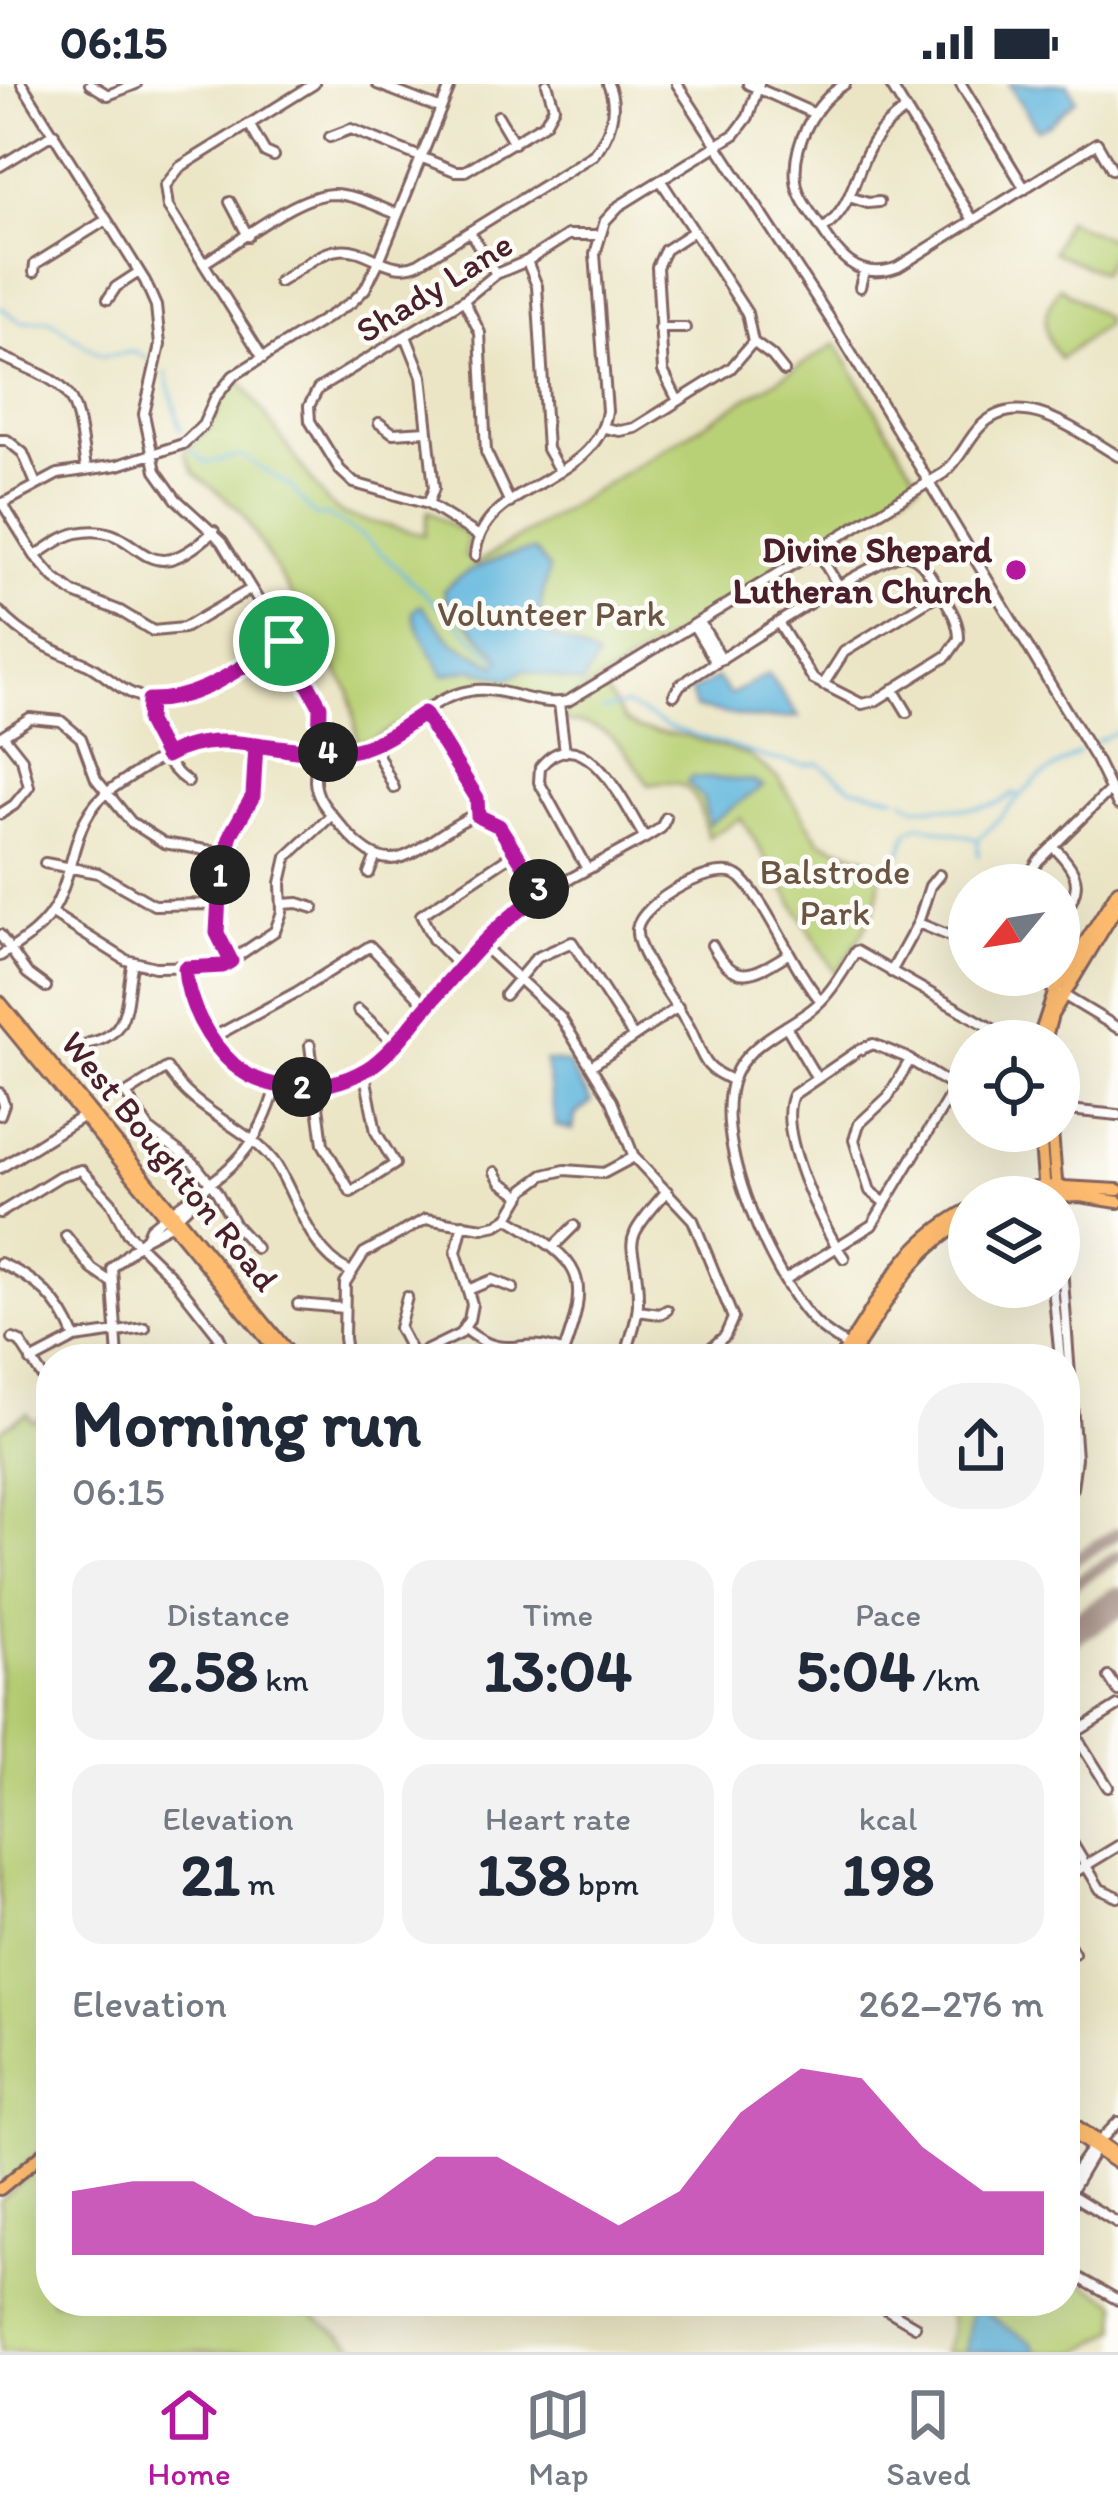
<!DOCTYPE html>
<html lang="en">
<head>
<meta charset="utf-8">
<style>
  body { margin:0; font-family:Itim,sans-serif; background:#f2f2f3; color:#1f2937; height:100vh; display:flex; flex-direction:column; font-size:45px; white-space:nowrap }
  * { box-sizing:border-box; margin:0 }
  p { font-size:39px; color:#747a83 }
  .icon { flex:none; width:66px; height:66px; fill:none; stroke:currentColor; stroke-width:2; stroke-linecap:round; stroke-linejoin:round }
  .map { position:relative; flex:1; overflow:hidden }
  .sheet { position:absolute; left:36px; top:1260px; width:1044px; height:972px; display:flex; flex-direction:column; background:#fff; border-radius:48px; box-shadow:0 12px 48px #0002 }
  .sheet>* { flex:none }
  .needle { width:78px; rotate:240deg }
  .buttons { position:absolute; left:948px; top:780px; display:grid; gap:24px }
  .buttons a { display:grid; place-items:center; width:132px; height:132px; border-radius:50%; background:#fff; box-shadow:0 12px 48px #0002; font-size:60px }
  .pin { position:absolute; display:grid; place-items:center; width:102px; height:102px; color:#fff; margin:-51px; border:6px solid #fff; border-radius:50%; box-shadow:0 3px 12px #0007 }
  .km { position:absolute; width:60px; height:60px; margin:-30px; border-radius:50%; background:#222; color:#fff; font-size:33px; line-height:60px; text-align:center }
  .round { display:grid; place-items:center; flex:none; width:126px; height:126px; border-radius:48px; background:#f2f2f3 }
  .headline { display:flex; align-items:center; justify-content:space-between; height:204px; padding:0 36px }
  h1 { font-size:66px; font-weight:700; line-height:90px }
  .stats { display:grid; grid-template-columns:repeat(3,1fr); gap:18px; height:204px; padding:12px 36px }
  .stats div { display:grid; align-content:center; border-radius:30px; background:#f2f2f3; text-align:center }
  .stats b { font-size:60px; font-weight:700 }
  .stats small { font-size:33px; font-weight:400 }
  .stats p { font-size:33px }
  .chart { height:336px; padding:24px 36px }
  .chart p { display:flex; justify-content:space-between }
  .chart svg { width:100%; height:216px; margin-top:12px; fill:#b5179e; opacity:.7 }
  .status { display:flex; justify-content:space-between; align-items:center; height:84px; padding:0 60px; background:#fff; direction:ltr }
  .status svg { height:33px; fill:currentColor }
  .menu { display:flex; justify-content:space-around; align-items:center; height:168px; border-top:3px solid #e0e1e3; background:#fff; font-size:33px; color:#747a83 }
  .menu a { display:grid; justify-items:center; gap:6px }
  .menu .current { color:#b5179e }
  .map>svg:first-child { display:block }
</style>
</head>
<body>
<div class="status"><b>06:15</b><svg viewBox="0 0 49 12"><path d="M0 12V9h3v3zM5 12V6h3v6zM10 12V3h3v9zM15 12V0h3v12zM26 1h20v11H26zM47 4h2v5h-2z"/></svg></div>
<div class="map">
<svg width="1118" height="2268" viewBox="0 0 1118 2268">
  <rect width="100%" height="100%" fill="#fdfcf7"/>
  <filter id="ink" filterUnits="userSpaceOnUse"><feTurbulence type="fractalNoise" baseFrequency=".00833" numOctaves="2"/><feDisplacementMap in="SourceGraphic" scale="24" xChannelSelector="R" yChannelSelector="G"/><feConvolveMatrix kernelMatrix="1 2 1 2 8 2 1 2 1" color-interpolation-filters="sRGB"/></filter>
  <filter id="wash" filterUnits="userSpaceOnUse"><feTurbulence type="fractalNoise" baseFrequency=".004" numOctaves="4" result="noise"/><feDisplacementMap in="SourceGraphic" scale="48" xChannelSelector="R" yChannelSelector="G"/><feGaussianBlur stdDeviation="2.7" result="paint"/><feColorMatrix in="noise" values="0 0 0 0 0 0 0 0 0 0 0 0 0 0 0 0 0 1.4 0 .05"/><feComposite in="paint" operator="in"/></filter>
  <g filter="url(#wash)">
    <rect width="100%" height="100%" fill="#ebe5c5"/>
    <path fill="#b9d176" stroke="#827850" stroke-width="3" d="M 1066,136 L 1116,158 L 1102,189 L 1053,168 Z
      M 1060,203 L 1105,234 L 1105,241 L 1060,275 C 1040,247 1041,231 1060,203 Z
      M 836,260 L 920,399 L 568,617 L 559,619 L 470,603 L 453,607 L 371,656 L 358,659 L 350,608 L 240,426 L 195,390 L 184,368 L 209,345 L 227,306 L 239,295 L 328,419 L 344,431 L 424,451 L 428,427 L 468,452 L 465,472 L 475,480 Z
      M 603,603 L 625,637 L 640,645 L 686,652 L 748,671 L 778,694 L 820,757 L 877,778 C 890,817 856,858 836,890 L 741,734 L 708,753 C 697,717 694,690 649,701 C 627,667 609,636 564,638 L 567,621 Z
      M 27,1329 L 31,1336 L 49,1335 L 51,1339 L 51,2056 L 0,2103 L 0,1346 Z
      M 51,2071 L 51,2217 L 294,2217 L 363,2268 L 0,2268 L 0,2117 Z
      M 1065,2189 L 1118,2219 L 1118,2245 L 1080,2268 L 944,2268 C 953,2250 955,2233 942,2217 L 1065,2217 Z"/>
    <path fill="#61b6dd" stroke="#566a84" stroke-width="3" d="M 1009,0 L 1068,0 L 1076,15 L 1050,39 L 1037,45 Z
      M 535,467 L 549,485 C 527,568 544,540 597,575 L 582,600 L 524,586 L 509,595 L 471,585 L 444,591 C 436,578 412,537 413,527 L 421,521 L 453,558 L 497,582 L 501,577 L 499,572 L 448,519 L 444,506 C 461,487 508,468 535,467 Z
      M 768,590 L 799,633 L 755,635 L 695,624 L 691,608 L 717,594 L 730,611 Z
      M 691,693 L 752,697 L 763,702 L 709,740 L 703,714 L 687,698 Z
      M 545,977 L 567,979 L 589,1014 L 591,1019 L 575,1031 L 573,1046 L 556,1042 Z
      M 977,2223 L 1032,2259 L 1037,2268 L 966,2268 L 970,2231 Z"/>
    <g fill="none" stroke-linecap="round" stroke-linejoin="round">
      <path stroke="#61b6dd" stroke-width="3" d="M 0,223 L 21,238 L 49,236 L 101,272 L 134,268 L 149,275
        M 166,289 L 181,347
        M 192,367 L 206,379 L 242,372 L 290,402 L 315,432 L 329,432 L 365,454 L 500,579
        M 602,626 L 626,621 L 669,643 L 768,674 L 804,681 L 818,679 L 851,703 L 896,713
        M 1097,657 L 1118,647
        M 903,715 C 916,727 919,723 937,723 C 968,725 987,728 1014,710 L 1021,712
        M 978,772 L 978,756 L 1037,695 L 1079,668
        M 899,773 L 908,747 L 920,741 L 976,755"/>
      <path stroke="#9a8278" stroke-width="12" d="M 1065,1481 L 1118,1449
        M 1065,1505 L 1118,1472"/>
      <path stroke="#9a8278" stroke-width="30" d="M 1065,1551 L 1118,1518"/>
    </g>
  </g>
  <g filter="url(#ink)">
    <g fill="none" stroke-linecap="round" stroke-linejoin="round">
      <g stroke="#826461" stroke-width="14">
        <path id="minor" d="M 22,0 L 145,197 L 156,222 L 160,261 L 144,330 L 156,387 L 176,415 L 222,457 L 318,614 C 327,642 315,668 315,697 C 316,717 331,729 343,744 C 394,805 413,762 468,734 C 505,727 526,784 542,810
          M 90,0 L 108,11 L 136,0
          M 377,0 L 439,24
          M 677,0 L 836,244 L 1096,676 L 1118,721
          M 748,0 L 813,29
          M 845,0 C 815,18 792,60 796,96 C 797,112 808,125 817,138 C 837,169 856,199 898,183 L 1097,59 L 1112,85
          M 890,0 L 973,136
          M 961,0 L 1025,105
          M 498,32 L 514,59
          M 249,40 L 265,68 L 274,72
          M 330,53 L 351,45 L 455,87 L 465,87 L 545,39 L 554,23 L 547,0
          M 0,82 L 54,49
          M 661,97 L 747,229 L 753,258
          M 165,102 L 168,123 L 263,274
          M 165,102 L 180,83 L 314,0
          M 849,113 L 868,119 L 879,118
          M 230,118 L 248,152
          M 822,146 C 866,115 848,62 906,26
          M 470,148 L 496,190
          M 527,177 L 537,202 L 547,365 L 560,388
          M 204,179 C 236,160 296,111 332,110 C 354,110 376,122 397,130
          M 34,188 L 35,180 L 106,136
          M 279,198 C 296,188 319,168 338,166 C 368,161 389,194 419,179 L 593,71 C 610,52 619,24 608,0
          M 860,203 L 864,187
          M 108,215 L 116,203 L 139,188
          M 464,216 L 480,249 L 486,368 L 510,419
          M 659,244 L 685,244
          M 406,252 L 422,292 L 434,404 L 428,420
          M 753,258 L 772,272 L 784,287
          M 0,272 C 77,305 74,302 86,385
          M 678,317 L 663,287 L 657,183 L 665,166 L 694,147
          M 379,339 L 393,349 L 427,347
          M 605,344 L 620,347 L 635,344 L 731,284 L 753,258
          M 0,356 L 7,356 L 23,369 L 36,400
          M 2,419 L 35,472 L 54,494 L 74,509 L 120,527 L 153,547 L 184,544 L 251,505
          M 0,421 L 58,390 L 118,381 L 183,360 L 203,341 L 215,314 L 233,292 L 352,218 L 365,205 L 379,177 L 451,0
          M 479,452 L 428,420 L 354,399 L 340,386 L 310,337 L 309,322 L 318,305 L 464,216 L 496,190 L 527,177 L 568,151 L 598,151
          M 817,467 L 839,503
          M 35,472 C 48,464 62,452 77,449 C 146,434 137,518 214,447
          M 475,472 C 481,397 596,403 607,327 L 595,170 L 605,137 L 619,122 L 735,50 L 748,33 L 759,0
          M 0,528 C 25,555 53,566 86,580 C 103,588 116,603 133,610 C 186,634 241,583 283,557
          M 700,538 L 722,575
          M 694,542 L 716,579
          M 823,601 L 844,568 L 940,509
          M 893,605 L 907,628
          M 674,611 L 680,601 C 711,582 884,466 907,471 C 923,474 930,492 938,504 C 948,521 959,535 959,555 L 947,572 L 875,617 L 862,620 L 813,595 L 779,540
          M 150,616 C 147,646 162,680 188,698
          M 559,619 L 565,668
          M 425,629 L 477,714 L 478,732
          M 0,653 L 30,634 L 61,637 L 81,654 L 96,695 L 131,738 L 164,759 L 224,769
          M 373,660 L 394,704
          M 0,730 L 14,721 L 29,703 L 22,675 L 3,651
          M 1053,762 C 1084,795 1081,802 1059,840
          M 45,779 L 98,789 L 154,821 L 218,820
          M 587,785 L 539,698 L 540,683 C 584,630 626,723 645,754
          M 369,789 L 375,774
          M 1023,801 L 1038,777 L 1110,706
          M 282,820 L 298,819 L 314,824
          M 51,829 L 126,876 L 155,883 L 223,882 L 275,847 L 282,828 L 281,799 L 287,773 L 332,731
          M 918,839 L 969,860
          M 0,851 L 27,889 L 46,903
          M 481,860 L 561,934 L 612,1017 L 634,1073 L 693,1136 L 733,1234 L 725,1252 L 698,1275
          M 712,861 C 735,904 754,891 788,870
          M 0,872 C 24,857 46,843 58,817 C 77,776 72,732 113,704 C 189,652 204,653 292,664 C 313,667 335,671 356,666 C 397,656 427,614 469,607 C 502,600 534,624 568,617 L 944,389 C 960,376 966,358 979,344 C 1020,300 1080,350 1118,372
          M 231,877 L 217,849 L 220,794 L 231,750 L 253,712 L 256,660
          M 460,883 L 433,855 L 421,831 L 516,768
          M 185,884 C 186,910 194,924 207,945 C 249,1012 324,1023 384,971 L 498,841 L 542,810 L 645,754 L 661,744 L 666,734
          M 891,888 L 918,839 L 930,802 L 939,791
          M 1030,891 L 1118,944
          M 505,911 L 536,874 L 572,858 L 633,952
          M 358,926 L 395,960
          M 786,942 L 816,993
          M 212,954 L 297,908 L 370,862 L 427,922
          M 89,959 C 134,950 124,913 133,878
          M 310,961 L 323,1060 L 351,1108 L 395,1080 L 376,1048 L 364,986
          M 591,982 L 678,923
          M 732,996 C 724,992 715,989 709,982 C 699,971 696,953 688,941 C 676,919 634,868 637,845 C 640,819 719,773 741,794 C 770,823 791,882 821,917
          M 0,1009 L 4,1020 L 0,1031
          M 1059,1025 L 1118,1031
          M 0,1084 L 85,1031
          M 495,1088 L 501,1098 L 520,1111
          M 885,1119 L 870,1107 L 854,1056 L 859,1040 L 888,1013 L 910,976
          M 0,1129 L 60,1092 L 81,1086 L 111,1118 L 127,1149 L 173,1194 L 218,1251 L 221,1257 L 194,1275
          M 508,1134 C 583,1180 593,1190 561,1275
          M 1059,1141 L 1076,1374 L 1072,1404 L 1065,1412
          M 66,1152 L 92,1185 L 111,1198
          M 147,1153 L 168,1142 L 200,1111
          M 554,1162 L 574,1142
          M 256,1164 L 235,1141 L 217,1108 L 194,1079 L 149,1045 L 126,1010 L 167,984 C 195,1031 251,1043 277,1082 C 298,1116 310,1169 349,1187
          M 844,1174 C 822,1142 776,1047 793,1011 L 859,966 L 873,960 L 905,973 L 969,1012
          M 0,1179 C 37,1195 60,1216 75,1254
          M 786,1195 L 872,1141 L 955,1003
          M 1053,1203 L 1060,1275
          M 468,1206 L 492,1196 L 513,1204
          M 407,1213 L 399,1244 L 413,1271
          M 298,1220 L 344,1224
          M 638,1227 L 660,1230 L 667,1226
          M 465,1245 C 510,1281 517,1249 564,1268
          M 13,1255 L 20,1258 L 51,1306
          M 849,1263 C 836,1254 822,1247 812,1235 C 770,1189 701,1039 740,981 C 758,955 787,944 812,925 C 831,910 843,887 856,867 L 1014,957
          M 118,1275 L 112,1184 L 146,1153 L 150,1144 C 210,1095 254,1084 276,1002
          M 347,1275 L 344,1254 L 345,1199 L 364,1169 L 426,1135 L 483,1144 L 497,1141 L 508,1134 L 525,1105 L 544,1091 L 565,1086 L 604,1089 L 634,1073
          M 409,1275 L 460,1250 L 469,1236 L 472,1220 L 456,1168 L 463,1140
          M 626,1275 C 628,1256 638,1238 638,1219 C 639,1150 612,1169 667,1107
          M 31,1277 L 75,1254 L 145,1244
          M 1065,1334 L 1072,1389
          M 1109,1593 L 1118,1607
          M 1074,1649 L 1108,1703
          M 1065,1655 L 1118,1622
          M 1065,1747 L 1100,1805 L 1118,1813
          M 1065,1794 L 1118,1762
          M 1065,1854 L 1074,1869
          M 1065,2102 L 1089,2068 L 1118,2038
          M 1065,2107 L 1118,2139
          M 1065,2117 L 1095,2066
          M 1065,2186 L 1118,2216
          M 872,2217 L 915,2242"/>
      </g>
      <g stroke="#826461" stroke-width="16">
        <path id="major" d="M 0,918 L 294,1275
          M 0,931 L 283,1275
          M 1038,957 L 1055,906 L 1118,806
          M 1045,957 L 1052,931 L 1118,821
          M 1040,1047 L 1045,1109
          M 1052,1047 L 1057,1109
          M 995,1113 L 1045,1102 L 1118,1106
          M 1042,1113 L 1080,1112 L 1118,1118
          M 839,1275 C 884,1213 896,1164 969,1125
          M 849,1275 C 888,1220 906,1170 969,1135
          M 1065,2034 L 1118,2071
          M 1065,2044 L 1118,2080
          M 0,2105 L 51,2063"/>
      </g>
      <use href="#minor" stroke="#fff" stroke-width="8"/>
      <use href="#major" stroke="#febc70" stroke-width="10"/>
    </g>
  </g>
  <g fill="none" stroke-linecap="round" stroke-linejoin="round" filter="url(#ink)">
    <g stroke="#fff" stroke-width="24">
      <path id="route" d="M 284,557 L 320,622 L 319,668 L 262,661 L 256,660 L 253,712 L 231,750 L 220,794 L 217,849 L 231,877 L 223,882 L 185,884 C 187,919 208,958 234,981 C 270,1013 335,1008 373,981 C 393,966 408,945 424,926 C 461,883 494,840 542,810 L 499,742 L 478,732 L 477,714 L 424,629 C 404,642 383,659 359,665 C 293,683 229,636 166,672 L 148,638 L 149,616 C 201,617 241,582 284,557"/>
    </g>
    <use href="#route" stroke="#b5179e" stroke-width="15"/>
  </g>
  <circle fill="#b5179e" stroke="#fdfcf7" stroke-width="4.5" cx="1016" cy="486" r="12"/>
  <g text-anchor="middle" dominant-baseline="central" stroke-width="9" stroke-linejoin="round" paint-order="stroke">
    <g font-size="36" fill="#4a1f2b" stroke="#fdfcf7">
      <text transform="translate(434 203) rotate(-32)">Shady Lane</text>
      <text transform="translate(170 1077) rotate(51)">West Boughton Road</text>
    </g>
    <g font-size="36" font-weight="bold" fill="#4a1f2b" stroke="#fdfcf7" text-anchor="end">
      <text x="992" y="465">Divine Shepard<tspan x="992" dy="41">Lutheran Church</tspan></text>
    </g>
    <g font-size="36" fill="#6b5442" stroke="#fdfcf7">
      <text x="551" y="529">Volunteer Park</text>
      <text x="835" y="787">Balstrode<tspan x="835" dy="41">Park</tspan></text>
    </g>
  </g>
</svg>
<div class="buttons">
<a><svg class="needle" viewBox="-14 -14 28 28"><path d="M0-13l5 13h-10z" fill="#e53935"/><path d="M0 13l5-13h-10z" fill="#747a83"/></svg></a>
<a><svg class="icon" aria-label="locate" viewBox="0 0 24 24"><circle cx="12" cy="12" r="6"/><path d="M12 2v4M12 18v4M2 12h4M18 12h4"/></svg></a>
<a><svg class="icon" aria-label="layers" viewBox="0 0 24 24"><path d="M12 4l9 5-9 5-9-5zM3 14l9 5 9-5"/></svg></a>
</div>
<div class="pin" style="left:284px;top:557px;background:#1e9e55"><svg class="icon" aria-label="arrive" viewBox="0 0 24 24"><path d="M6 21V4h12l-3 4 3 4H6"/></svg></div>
<b class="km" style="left:220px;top:791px">1</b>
<b class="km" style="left:302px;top:1003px">2</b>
<b class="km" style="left:539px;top:805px">3</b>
<b class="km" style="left:328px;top:668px">4</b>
<section class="sheet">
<div class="headline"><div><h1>Morning run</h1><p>06:15</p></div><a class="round"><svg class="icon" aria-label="share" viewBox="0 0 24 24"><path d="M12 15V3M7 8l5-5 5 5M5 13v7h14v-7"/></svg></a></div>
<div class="stats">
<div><p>Distance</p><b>2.58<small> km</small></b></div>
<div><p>Time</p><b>13:04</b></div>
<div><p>Pace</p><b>5:04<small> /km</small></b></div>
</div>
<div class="stats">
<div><p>Elevation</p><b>21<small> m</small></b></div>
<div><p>Heart rate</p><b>138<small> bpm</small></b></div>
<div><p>kcal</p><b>198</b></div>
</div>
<div class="chart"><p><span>Elevation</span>262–276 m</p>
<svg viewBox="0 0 160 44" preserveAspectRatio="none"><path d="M0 44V31L10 29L20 29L30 36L40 38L50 33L60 24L70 24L80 31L90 38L100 31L110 15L120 6L130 8L140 22L150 31L160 31V44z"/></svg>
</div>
</section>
</div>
<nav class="menu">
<a class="current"><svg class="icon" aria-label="home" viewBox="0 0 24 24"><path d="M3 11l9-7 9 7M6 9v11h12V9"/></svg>Home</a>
<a><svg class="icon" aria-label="map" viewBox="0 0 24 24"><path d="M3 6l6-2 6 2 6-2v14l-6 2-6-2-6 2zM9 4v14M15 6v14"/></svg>Map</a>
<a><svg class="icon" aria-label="saved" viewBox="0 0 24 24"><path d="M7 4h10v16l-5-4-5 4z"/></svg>Saved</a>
</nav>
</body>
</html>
